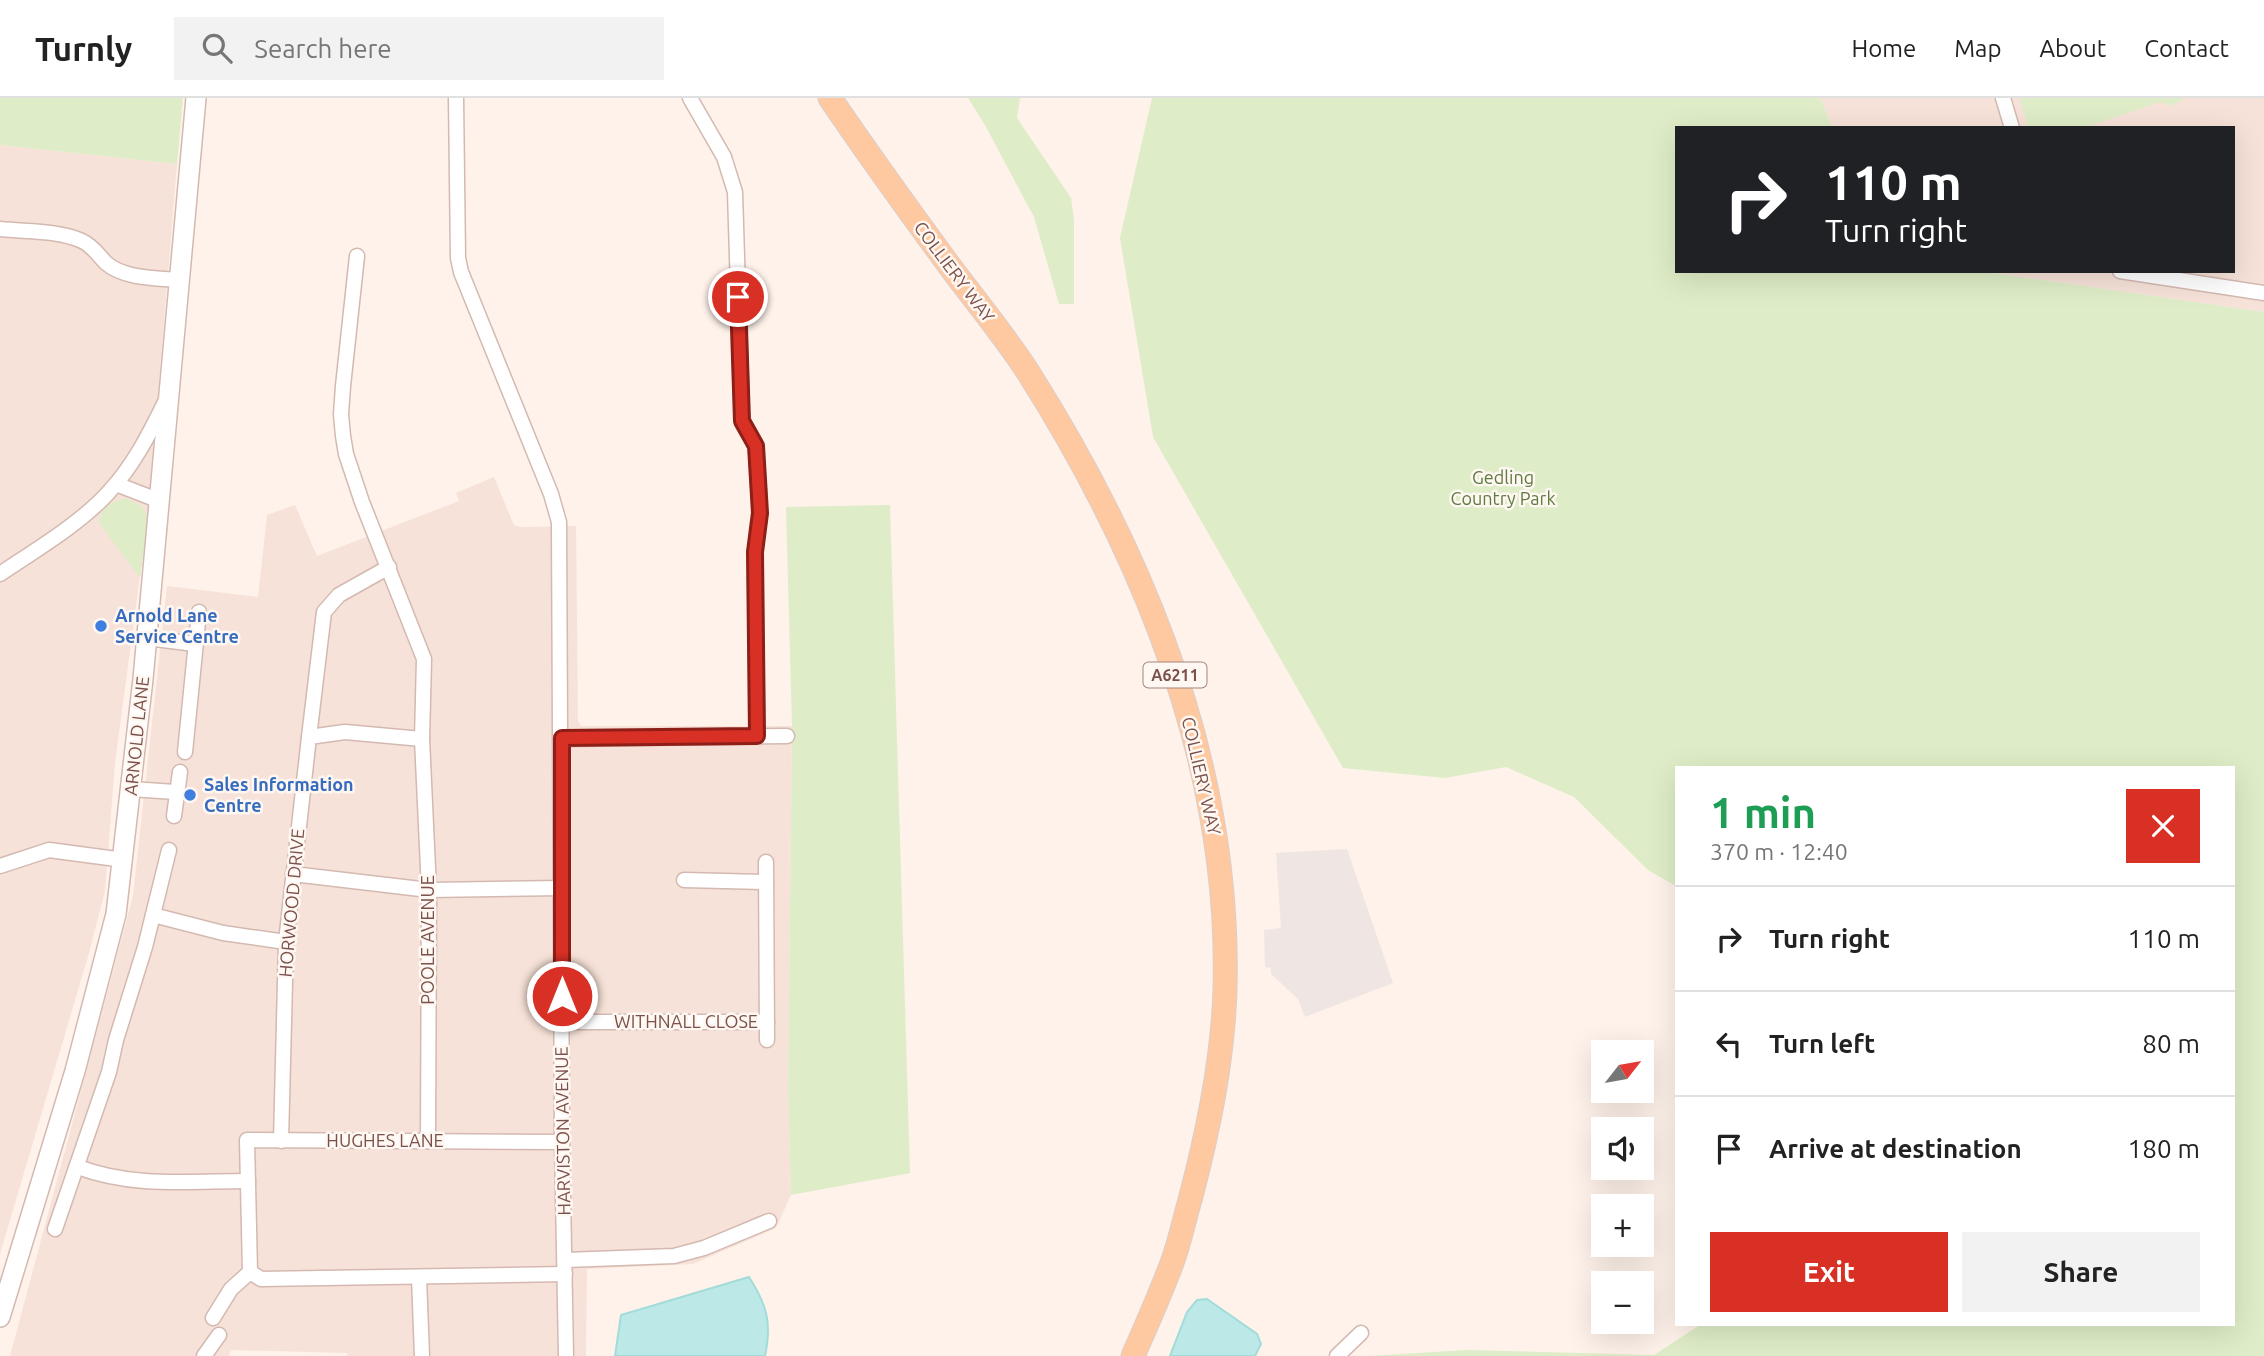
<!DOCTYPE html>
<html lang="en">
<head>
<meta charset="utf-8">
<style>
	:root { --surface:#fff; --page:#f2f2f2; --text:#222; --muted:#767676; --line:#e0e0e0; --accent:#d93025 }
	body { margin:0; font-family:Ubuntu,sans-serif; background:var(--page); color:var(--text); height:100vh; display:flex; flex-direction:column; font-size:26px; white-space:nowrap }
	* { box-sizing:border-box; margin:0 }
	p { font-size:23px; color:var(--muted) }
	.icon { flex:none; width:38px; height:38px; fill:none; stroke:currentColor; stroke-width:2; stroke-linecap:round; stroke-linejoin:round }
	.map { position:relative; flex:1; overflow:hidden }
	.sheet { position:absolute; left:1675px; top:668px; width:560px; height:560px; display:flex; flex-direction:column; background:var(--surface); border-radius:0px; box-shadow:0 7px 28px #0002 }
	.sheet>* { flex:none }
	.banner { position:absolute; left:1675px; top:28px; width:560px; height:147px; border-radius:0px; box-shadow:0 7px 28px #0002; background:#202124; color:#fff; overflow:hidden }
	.needle { width:46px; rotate:59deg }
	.controls { position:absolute; left:1591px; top:942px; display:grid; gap:14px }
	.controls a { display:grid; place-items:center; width:63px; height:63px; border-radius:0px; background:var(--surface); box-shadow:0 7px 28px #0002; font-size:35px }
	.pin { position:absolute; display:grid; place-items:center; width:60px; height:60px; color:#fff; margin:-30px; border:4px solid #fff; border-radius:50%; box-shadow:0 2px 7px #0007 }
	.me { position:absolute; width:77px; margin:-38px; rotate:0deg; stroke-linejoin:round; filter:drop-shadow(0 0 5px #0008) }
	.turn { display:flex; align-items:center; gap:24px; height:147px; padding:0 35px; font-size:32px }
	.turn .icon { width:91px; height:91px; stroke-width:2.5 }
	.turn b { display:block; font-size:49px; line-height:60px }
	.round { display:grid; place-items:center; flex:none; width:74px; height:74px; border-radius:0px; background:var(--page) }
	.overview { display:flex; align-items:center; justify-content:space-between; height:119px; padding:0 35px }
	h1 { font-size:42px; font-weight:700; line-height:52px; color:#1e9e55 }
	.cta { display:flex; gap:14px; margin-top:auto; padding:14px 35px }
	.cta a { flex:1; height:80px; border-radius:0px; background:var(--accent); color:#fff; font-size:28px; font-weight:700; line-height:80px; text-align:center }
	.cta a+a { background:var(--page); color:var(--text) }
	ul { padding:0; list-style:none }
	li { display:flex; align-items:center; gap:21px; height:105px; padding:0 35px; border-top:2px solid var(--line) }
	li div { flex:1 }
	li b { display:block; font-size:26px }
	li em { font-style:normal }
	header { display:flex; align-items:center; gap:42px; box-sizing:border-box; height:98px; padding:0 35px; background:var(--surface); border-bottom:2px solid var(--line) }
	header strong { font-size:33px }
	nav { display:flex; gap:38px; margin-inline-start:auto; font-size:24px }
	.search { width:490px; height:63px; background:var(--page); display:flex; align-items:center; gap:18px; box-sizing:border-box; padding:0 24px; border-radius:0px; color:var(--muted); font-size:26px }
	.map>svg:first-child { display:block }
	.residential { fill:#f6e2d8 }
	.industrial { fill:#efe6e3 }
	.green { fill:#deedc7 }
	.water { fill:#bce9e7; stroke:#a2dcd9; stroke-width:2 }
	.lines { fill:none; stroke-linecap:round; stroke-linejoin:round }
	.minor-casing { stroke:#d4b9b1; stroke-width:17 }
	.tertiary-casing { stroke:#d4b9b1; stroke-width:22 }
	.primary-casing { stroke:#dacfcd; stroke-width:25 }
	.minor { stroke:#fff; stroke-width:14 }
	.tertiary { stroke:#fff; stroke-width:19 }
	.primary { stroke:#fec8a0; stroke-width:23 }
	.route-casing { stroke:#8d1f18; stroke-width:18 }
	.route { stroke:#d93025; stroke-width:12 }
	.shop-dot { fill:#3f7fe0; stroke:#fff7f2; stroke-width:2.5 }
	.labels { text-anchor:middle; stroke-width:5; stroke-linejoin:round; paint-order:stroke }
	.shield { fill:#fff7f2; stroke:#a3847d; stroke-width:2 }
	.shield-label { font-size:16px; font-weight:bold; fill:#7b524b }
	.street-label { font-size:18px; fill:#7b524b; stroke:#fff7f2 }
	.park-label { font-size:18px; fill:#5e7b3f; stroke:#fff7f2 }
	.shop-label { font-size:18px; font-weight:bold; fill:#366cbe; stroke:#fff7f2; text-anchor:start }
</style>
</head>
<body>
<header>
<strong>Turnly</strong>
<div class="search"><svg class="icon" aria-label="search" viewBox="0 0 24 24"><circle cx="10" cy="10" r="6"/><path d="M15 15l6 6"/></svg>Search here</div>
<nav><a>Home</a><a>Map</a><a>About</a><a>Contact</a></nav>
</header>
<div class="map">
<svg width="2264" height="1258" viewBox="0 0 2264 1258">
	<rect width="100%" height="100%" fill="#fef2ea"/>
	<!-- residential -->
	<g class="residential">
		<polygon points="1820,0 2264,0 2264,214 1979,173 2233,173 2233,30 1833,30"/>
		<polygon points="0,47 177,66 148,418 115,665 105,793 89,855 0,1156"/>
		<polygon points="494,379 514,427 520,429 576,428 578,623 581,628 792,628 788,993 791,1097 776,1130 693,1166 587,1171 586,1258 347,1258 347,1255 231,1252 229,1258 10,1258 133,798 167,488 258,499 267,417 295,407 317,458 459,403 456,395"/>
	</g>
	<!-- industrial -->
	<polygon class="industrial" points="1347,751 1393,885 1305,919 1298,901 1271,876 1271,870 1265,869 1264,832 1281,830 1276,755"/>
	<!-- green -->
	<g class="green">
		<polygon points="0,0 183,0 177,66 0,47"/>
		<polygon points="968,0 1020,0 1017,20 1071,100 1074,122 1074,206 1059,206 1034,119 985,27"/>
		<polygon points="1152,0 1820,0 1833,30 1676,30 1676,173 1979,173 2264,214 2264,1258 1369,1258 1466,1252 1654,1257 1700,1227 2233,1227 2233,670 1676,670 1676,788 1648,772 1574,699 1506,669 1445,680 1343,670 1153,339 1120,140"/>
		<polygon points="2019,0 2185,0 2171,8 2160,4 2083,30 2029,30"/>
		<path d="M125,400L142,408L148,419L140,480L99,425C99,411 113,403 125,400Z"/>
		<polygon points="890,407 910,1075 791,1097 788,993 792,628 786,409"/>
	</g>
	<!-- water -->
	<g class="water">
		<path d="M749,1179C767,1207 772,1225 765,1258H615L621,1217Z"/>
		<polygon points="1207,1201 1257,1236 1261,1246 1255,1258 1170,1258 1187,1214 1197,1202"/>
	</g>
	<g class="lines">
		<!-- minor casing -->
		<g class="minor-casing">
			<g id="minor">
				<polyline points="456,0 458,160 461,174 551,396 559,424 562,1044 566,1258"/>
				<polyline points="690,0 724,59 735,94 742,322 756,348 760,415 755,454 757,638"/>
				<polyline points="2003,0 2012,30"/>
				<path d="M0,131C26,134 58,132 82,143C93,148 98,157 106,165C124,181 157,180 180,182"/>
				<polyline points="357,158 343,288 341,316 343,338 346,356 362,404 424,561 422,641 429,792 428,1043"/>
				<polyline points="2120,173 2264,195"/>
				<polyline points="116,386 160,403"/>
				<path d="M0,476C34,453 81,425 108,395C133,368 149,337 165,304"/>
				<polyline points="147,540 195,546"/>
				<polyline points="309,639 324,514 339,497 389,469"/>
				<polyline points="562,641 787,638"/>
				<polyline points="185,654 199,514"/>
				<polyline points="131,691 175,694"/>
				<polyline points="174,718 180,674"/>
				<polyline points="766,764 767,942"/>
				<polyline points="0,768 49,752 124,762"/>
				<polyline points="293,776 429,792 562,790"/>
				<polyline points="684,782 766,784"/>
				<polyline points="153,817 223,835 286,844"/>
				<polyline points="562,924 767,924"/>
				<polyline points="281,1043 286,844 309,639 345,634 422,641"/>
				<polyline points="562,1044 247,1042 250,1174 261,1181 565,1176"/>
				<path d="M78,1069C133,1090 190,1083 248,1083"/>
				<polyline points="55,1131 109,974 116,942 145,849 169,752"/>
				<polyline points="565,1162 674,1158 704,1150 769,1123"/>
				<polyline points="419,1179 422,1258"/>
				<polyline points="213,1220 231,1191 250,1174"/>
				<polyline points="204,1258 219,1237"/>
				<polyline points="1337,1258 1361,1235"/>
			</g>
		</g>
		<!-- tertiary casing -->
		<g class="tertiary-casing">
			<polyline id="tertiary" points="0,1219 75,973 116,816 143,581 196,0"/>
		</g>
		<!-- primary casing -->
		<g class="primary-casing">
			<path id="primary" d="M830,0C870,59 912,117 954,174C979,207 1006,240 1028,274C1145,459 1231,670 1225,891C1223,963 1208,1034 1190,1102C1184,1122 1180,1143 1173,1162C1161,1195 1147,1226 1133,1258"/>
		</g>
		<!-- minor -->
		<use href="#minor" class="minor"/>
		<!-- tertiary -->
		<use href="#tertiary" class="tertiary"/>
		<!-- primary -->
		<use href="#primary" class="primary"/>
	</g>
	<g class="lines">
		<!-- route casing -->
		<g class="route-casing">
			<polyline id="route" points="562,898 562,640 757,638 755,454 760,415 756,348 742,323 738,199"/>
		</g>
		<!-- route -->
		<use href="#route" class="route"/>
	</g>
	<!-- markers -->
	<g class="shop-dot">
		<circle cx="101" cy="528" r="7"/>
		<circle cx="190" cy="697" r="7"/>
	</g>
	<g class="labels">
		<!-- shield labels -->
		<rect class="shield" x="1143.5" y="564.5" width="63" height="25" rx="5"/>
		<g class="shield-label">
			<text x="1175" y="583">A6211</text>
		</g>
		<!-- street labels -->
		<g class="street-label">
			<text transform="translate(954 174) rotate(53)" y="6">COLLIERY WAY</text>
			<text transform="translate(137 638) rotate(-84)" y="6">ARNOLD LANE</text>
			<text transform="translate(1201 678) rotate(77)" y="6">COLLIERY WAY</text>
			<text transform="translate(292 805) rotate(-85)" y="6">HORWOOD DRIVE</text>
			<text transform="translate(428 842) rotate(-90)" y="6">POOLE AVENUE</text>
			<text x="686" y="930">WITHNALL CLOSE</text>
			<text transform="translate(563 1033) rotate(-91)" y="6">HARVISTON AVENUE</text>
			<text x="385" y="1049">HUGHES LANE</text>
		</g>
		<!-- park labels -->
		<g class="park-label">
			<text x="1503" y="386">Gedling<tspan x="1503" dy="21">Country Park</tspan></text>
		</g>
		<!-- shop labels -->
		<g class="shop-label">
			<text x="115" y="524">Arnold Lane<tspan x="115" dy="21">Service Centre</tspan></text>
			<text x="204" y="693">Sales Information<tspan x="204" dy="21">Centre</tspan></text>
		</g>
	</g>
</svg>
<div class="controls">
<a><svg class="needle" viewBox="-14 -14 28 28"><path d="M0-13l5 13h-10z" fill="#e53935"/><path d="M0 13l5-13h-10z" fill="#767676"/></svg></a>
<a><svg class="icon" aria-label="sound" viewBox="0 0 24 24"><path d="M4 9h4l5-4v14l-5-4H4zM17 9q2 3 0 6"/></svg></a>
<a>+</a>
<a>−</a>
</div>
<div class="pin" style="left:738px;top:199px;background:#d93025"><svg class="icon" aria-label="arrive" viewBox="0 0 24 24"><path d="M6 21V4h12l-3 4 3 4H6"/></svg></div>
<svg class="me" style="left:562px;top:898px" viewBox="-20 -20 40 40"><circle r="17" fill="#d93025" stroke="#fff" stroke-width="3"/><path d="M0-11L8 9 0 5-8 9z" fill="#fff"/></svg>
<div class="banner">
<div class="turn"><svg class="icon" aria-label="right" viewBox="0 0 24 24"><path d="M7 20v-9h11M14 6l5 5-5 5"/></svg><div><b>110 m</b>Turn right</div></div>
</div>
<section class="sheet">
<div class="overview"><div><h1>1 min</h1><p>370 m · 12:40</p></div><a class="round" style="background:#d93025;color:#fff"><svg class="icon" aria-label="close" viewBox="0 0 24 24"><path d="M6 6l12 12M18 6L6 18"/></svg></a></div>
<ul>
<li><svg class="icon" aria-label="right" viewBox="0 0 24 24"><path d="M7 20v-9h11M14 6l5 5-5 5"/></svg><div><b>Turn right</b></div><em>110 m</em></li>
<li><svg class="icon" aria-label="left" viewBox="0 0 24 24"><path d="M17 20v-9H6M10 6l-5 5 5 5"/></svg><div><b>Turn left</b></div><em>80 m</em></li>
<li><svg class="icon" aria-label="arrive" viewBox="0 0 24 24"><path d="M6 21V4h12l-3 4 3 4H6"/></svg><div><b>Arrive at destination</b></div><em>180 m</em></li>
</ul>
<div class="cta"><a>Exit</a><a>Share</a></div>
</section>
</div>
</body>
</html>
